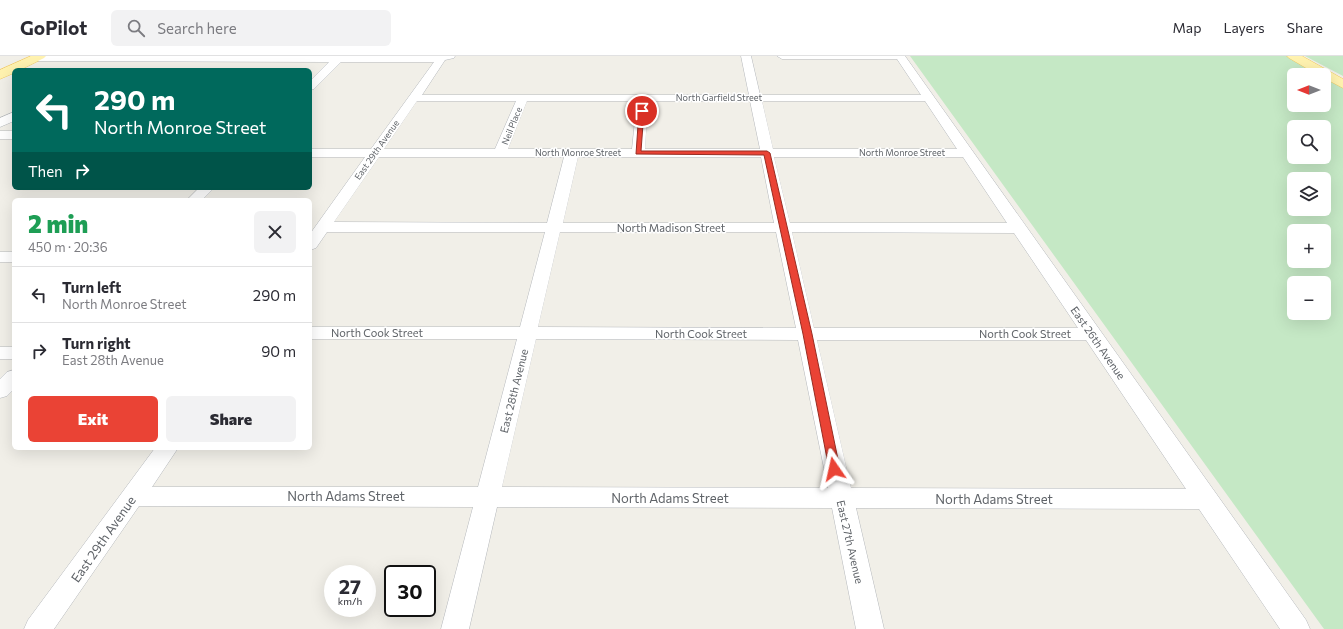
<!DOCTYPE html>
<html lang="en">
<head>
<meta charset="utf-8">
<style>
	:root { --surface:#fff; --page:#f2f2f3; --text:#2b2b33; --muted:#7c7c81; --line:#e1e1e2; --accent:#ea4335 }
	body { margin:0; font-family:Commissioner,sans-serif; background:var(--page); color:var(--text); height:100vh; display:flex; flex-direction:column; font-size:15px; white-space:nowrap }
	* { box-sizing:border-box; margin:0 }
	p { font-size:13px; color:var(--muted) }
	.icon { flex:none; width:22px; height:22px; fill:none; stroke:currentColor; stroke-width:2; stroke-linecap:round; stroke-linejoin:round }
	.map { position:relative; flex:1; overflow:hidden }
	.details { position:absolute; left:12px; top:142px; width:300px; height:252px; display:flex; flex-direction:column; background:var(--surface); border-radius:6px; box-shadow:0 4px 16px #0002 }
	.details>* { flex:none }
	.guide { position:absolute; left:12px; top:12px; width:300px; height:122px; border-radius:6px; box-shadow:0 4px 16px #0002; background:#00695c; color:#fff; overflow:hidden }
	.needle { width:26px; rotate:270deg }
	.fabs { position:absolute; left:1287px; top:12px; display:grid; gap:8px }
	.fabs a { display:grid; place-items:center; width:44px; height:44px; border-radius:6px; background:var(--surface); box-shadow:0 4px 16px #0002; font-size:20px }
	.speed { position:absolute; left:324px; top:509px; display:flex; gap:8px; font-size:20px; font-weight:700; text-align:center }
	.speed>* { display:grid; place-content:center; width:52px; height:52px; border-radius:50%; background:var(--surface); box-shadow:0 4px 16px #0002; line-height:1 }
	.speed small { font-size:10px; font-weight:400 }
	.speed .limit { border:2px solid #111; border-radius:6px; background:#fff; color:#111 }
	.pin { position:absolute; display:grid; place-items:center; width:34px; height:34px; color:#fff; margin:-17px; border:2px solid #fff; border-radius:50%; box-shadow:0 1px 4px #0007 }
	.me { position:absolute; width:44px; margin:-22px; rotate:349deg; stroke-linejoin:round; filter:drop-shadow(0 0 3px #0008) }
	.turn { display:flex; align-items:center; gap:14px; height:84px; padding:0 16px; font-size:18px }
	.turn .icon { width:52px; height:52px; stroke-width:2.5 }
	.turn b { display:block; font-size:28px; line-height:34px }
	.then { display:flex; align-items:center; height:38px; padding:0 16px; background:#0003; gap:8px; font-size:15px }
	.round { display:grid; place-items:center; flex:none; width:42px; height:42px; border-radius:6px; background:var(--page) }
	.overview { display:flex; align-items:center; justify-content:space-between; height:68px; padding:0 16px }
	h1 { font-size:24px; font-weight:800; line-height:30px; color:#1e9e55 }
	.cta { display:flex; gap:8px; margin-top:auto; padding:8px 16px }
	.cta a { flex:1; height:46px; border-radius:6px; background:var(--accent); color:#fff; font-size:16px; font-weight:800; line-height:46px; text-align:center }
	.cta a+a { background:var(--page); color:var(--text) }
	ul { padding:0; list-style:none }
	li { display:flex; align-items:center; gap:12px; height:56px; padding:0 16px; border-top:1px solid var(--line) }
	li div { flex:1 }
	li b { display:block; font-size:15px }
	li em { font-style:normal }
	header { display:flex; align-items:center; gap:24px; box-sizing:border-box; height:56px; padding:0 20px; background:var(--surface); border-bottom:1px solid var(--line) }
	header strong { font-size:19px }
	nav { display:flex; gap:22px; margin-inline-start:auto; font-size:14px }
	.search { width:280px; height:36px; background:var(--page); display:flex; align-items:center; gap:10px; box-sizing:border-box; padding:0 14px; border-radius:6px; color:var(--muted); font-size:15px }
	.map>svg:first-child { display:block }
	.green { fill:#c5e8c5; fill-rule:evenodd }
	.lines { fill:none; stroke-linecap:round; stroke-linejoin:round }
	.minor-casing { stroke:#b5b8bc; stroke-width:1 }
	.major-casing { stroke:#f2c960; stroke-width:1 }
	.minor { fill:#fff; fill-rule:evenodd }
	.major { fill:#fff2af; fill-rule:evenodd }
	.route { fill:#ea4335; stroke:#982c22 }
	.labels { text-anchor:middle; stroke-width:3; stroke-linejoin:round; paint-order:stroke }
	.far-street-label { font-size:9px; fill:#5f6368; stroke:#fff }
	.street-label { font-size:11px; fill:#5f6368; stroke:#fff }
	.near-street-label { font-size:13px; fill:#5f6368; stroke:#fff }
</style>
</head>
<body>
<header>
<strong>GoPilot</strong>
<div class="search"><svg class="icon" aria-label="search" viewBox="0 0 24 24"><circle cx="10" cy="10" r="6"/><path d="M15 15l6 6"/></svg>Search here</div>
<nav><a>Map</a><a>Layers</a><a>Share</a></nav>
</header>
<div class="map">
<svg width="1343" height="573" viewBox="0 0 1343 573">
	<rect width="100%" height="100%" fill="#f1efe8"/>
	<!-- green -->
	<g class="green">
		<path d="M910,0H1287L1322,19H1294V49H1324V20L1343,31V573H1324ZM1294,71H1324V101H1294ZM1294,123H1324V153H1294ZM1294,175H1324V205H1294ZM1294,227H1324V257H1294Z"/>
		<polygon points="1305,0 1343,0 1343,20"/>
	</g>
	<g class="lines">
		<!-- minor casing -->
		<g class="minor-casing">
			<g id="minor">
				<path d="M32,0H455L454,2L445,4L422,39H749L741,0H751L760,39H921L897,3H782L777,0H905L1306,564L1310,573H1280L1199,453L856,452L884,573H856L832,452L497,451L469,573H441L473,451L139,450L54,573H24L28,564L155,392H178L152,431H478L517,283H310V271H520L545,176H327L316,192L310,194V178L365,101H310V93H371L434,6H341L314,33L310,34V25L329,6L36,5L32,4L31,2ZM417,45H516L495,93H384ZM527,45H637L632,93H508ZM648,45H750L760,93H645ZM762,45H925L957,93H773ZM379,101H564L547,167L334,166ZM578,101H761L774,167H563ZM774,101H963L1007,167H790ZM560,176H776L796,272L538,271ZM792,176L1014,177L1078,272H814ZM536,283L798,284L828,432L502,431ZM817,284H1086L1186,433L851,432Z"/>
				<polygon points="14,56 14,65 0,71 0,62"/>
				<rect x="0" y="75" width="14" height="8"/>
				<polygon points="199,132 214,132 202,144 187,144"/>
				<rect x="0" y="196" width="14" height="10"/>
				<rect x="0" y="291" width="14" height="12"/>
				<polygon points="14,314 14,333 7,340 0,342 0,323 7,316"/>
			</g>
		</g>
		<!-- major casing -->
		<g class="major-casing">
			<g id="major">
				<polygon points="31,0 46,0 44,2 20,14 14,14 14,17 0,23 0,14"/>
				<polygon points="1287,0 1302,0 1343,23 1343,32 1324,22 1324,19 1318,19 1289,2"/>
			</g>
		</g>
		<!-- minor -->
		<use href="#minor" class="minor"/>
		<!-- major -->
		<use href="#major" class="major"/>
	</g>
	<!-- route -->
	<polygon class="route" points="642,53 644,55 641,95 767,95 770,97 812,278 840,413 838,416 834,417 830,416 829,413 803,278 764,99 636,98 639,55"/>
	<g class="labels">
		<!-- far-street labels -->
		<g class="far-street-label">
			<text x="719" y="45">North Garfield Street</text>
			<text transform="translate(512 70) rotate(-68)" y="3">Neil Place</text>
			<text transform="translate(377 94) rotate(-55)" y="3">East 29th Avenue</text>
			<text x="578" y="100">North Monroe Street</text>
			<text x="902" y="100">North Monroe Street</text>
		</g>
		<!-- street labels -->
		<g class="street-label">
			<text x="671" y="176">North Madison Street</text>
			<text x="377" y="281">North Cook Street</text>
			<text x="701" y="282">North Cook Street</text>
			<text x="1025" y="282">North Cook Street</text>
			<text transform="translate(1098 287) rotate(55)" y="4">East 26th Avenue</text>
			<text transform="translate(514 335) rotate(-76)" y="4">East 28th Avenue</text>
			<text transform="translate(850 486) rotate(77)" y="4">East 27th Avenue</text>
		</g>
		<!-- near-street labels -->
		<g class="near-street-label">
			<text x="346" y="445">North Adams Street</text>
			<text x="670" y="447">North Adams Street</text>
			<text x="994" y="448">North Adams Street</text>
			<text transform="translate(103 483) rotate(-55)" y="5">East 29th Avenue</text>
		</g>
	</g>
</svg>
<div class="fabs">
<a><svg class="needle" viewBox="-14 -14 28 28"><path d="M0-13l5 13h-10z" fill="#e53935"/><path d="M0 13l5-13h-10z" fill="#7c7c81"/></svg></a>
<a><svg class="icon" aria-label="search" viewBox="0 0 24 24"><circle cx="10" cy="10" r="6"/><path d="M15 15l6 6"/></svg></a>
<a><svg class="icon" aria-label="layers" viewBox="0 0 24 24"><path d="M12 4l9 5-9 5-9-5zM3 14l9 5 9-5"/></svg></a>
<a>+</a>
<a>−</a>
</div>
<div class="speed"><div>27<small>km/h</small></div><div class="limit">30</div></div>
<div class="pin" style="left:642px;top:55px;background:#d93025"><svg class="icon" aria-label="arrive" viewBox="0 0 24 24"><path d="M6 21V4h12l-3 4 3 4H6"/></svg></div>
<svg class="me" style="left:834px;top:413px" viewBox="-20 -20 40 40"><path d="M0-17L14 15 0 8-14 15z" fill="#ea4335" stroke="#fff" stroke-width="4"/></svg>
<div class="guide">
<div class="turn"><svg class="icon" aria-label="left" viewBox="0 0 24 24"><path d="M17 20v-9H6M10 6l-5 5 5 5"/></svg><div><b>290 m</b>North Monroe Street</div></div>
<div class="then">Then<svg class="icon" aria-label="right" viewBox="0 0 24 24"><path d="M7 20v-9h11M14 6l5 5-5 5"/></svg></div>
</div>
<section class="details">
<div class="overview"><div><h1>2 min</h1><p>450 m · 20:36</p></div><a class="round"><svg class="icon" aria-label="close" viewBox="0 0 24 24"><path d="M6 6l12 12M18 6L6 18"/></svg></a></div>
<ul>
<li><svg class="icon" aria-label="left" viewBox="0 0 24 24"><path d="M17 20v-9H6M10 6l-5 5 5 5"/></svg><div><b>Turn left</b><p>North Monroe Street</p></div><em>290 m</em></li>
<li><svg class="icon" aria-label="right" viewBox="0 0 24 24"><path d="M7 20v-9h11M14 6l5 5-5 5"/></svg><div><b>Turn right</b><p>East 28th Avenue</p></div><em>90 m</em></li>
</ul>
<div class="cta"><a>Exit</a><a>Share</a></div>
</section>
</div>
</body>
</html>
